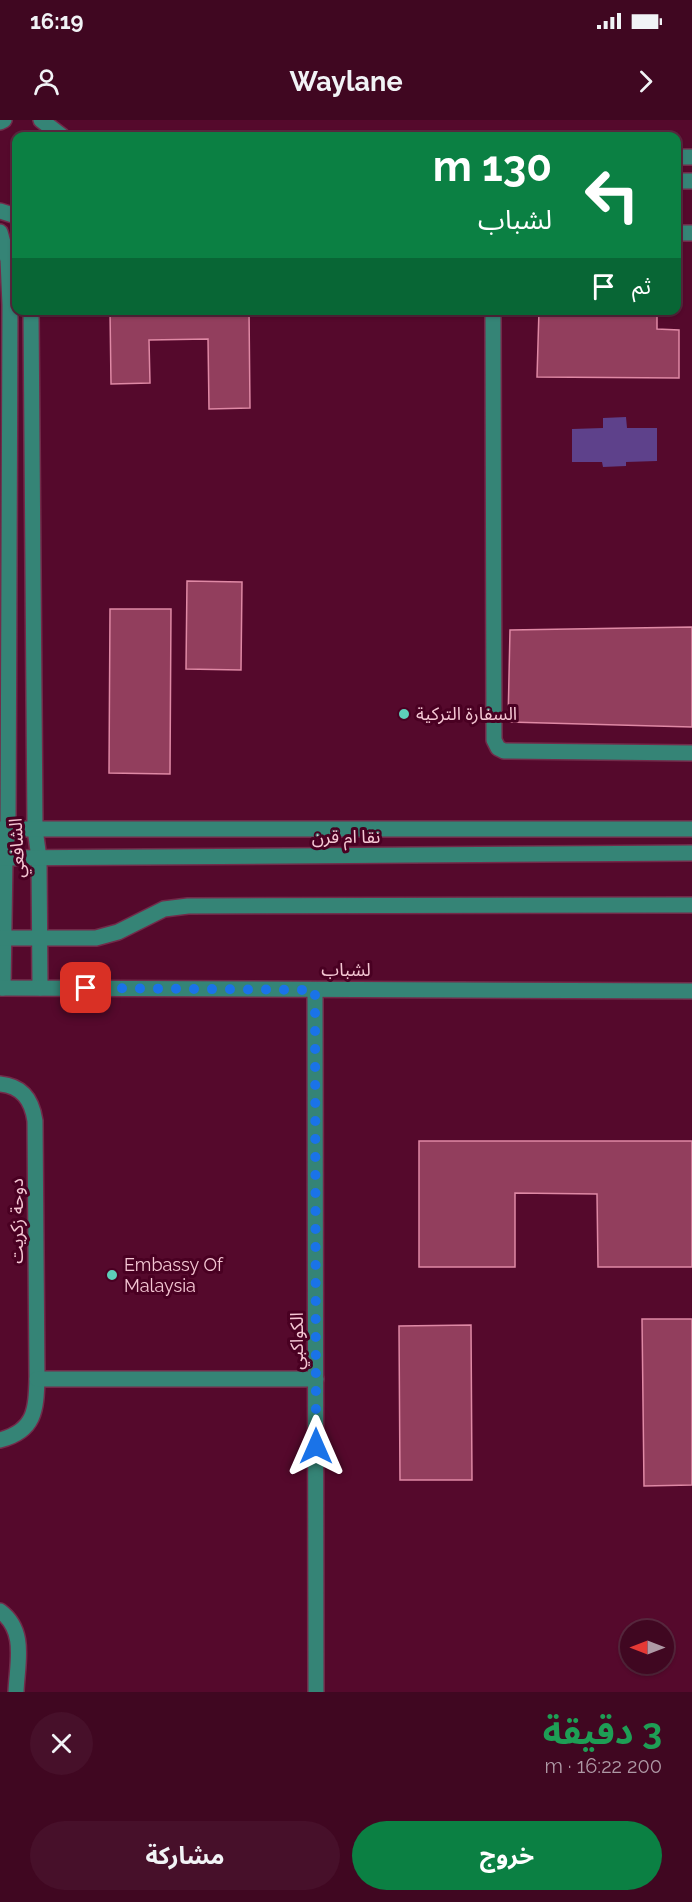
<!DOCTYPE html>
<html lang="ar">
<head>
<meta charset="utf-8">
<style>
	:root { --surface:#400721; --page:#47102a; --text:#f1f3f6; --muted:#ae99a5; --line:#59283f; --accent:#0b8043 }
	body { margin:0; font-family:Raleway,"Noto Sans Arabic",sans-serif; background:var(--page); color:var(--text); direction:rtl; height:100vh; display:flex; flex-direction:column; font-size:22px; white-space:nowrap }
	* { box-sizing:border-box; margin:0 }
	p { font-size:20px; color:var(--muted) }
	.icon { flex:none; width:33px; height:33px; fill:none; stroke:currentColor; stroke-width:2; stroke-linecap:round; stroke-linejoin:round }
	.map { position:relative; height:1572px; overflow:hidden; direction:ltr }
	.panel { display:flex; flex-direction:column; background:var(--surface); flex:1 }
	.panel>* { flex:none }
	.banner { position:absolute; left:12px; top:12px; width:669px; height:183px; border-radius:12px; box-shadow:0 2px 4px #0004,0 0 0 2px var(--line); direction:rtl; background:#0b8043; color:#fff; overflow:hidden }
	.needle { width:39px; rotate:270deg }
	.controls { position:absolute; left:620px; top:1500px; display:grid; gap:12px }
	.controls a { display:grid; place-items:center; width:54px; height:54px; border-radius:50%; background:var(--surface); box-shadow:0 2px 4px #0004,0 0 0 2px var(--line); font-size:30px }
	.pin { position:absolute; display:grid; place-items:center; width:51px; height:51px; color:#fff; margin:-26px; border-radius:12px; box-shadow:0 3px 9px #0006 }
	.me { position:absolute; width:66px; margin:-33px; rotate:0deg; stroke-linejoin:round; filter:drop-shadow(0 0 4px #0008) }
	.turn { display:flex; align-items:center; gap:21px; height:126px; padding:0 30px; font-size:27px }
	.turn .icon { width:78px; height:78px; stroke-width:2.5 }
	.turn b { display:block; font-size:42px; line-height:51px }
	.then { display:flex; align-items:center; height:57px; padding:0 30px; background:#0003; gap:12px; font-size:22px }
	.round { display:grid; place-items:center; flex:none; width:63px; height:63px; border-radius:32px; background:var(--page) }
	.overview { display:flex; align-items:center; justify-content:space-between; height:102px; padding:0 30px }
	h1 { font-size:36px; font-weight:700; line-height:45px; color:#1e9e55 }
	.cta { display:flex; gap:12px; margin-top:auto; padding:12px 30px }
	.cta a { flex:1; height:69px; border-radius:36px; background:var(--accent); color:#fff; font-size:24px; font-weight:700; line-height:69px; text-align:center }
	.cta a+a { background:var(--page); color:var(--text) }
	.status { display:flex; justify-content:space-between; align-items:center; height:42px; padding:0 30px; background:var(--surface); direction:ltr }
	.status svg { height:16px; fill:currentColor }
	header { display:flex; justify-content:space-between; align-items:center; height:78px; padding:0 30px; background:var(--surface); font-size:27px; font-weight:700 }
	.map>svg:first-child { display:block }
	.water { fill:#5e418b }
	.building { fill:#923e5d; stroke:#df89a5; stroke-width:1.5 }
	.lines { fill:none; stroke-linecap:round; stroke-linejoin:round }
	.minor-casing { stroke:#722b4a; stroke-width:18 }
	.minor { stroke:#358476; stroke-width:15 }
	.route { stroke:#1a73e8; stroke-width:10; stroke-dasharray:0 18 }
	.poi-dot { fill:#5dceb9; stroke:#490022; stroke-width:2 }
	.labels { text-anchor:middle; stroke-width:6; stroke-linejoin:round; paint-order:stroke }
	.poi-label { font-size:18px; fill:#f5c7d4; stroke:#490022; text-anchor:start }
	.street-label { font-size:18px; fill:#f5c7d4; stroke:#490022 }
</style>
</head>
<body>
<div class="status"><b>16:19</b><svg viewBox="0 0 49 12"><path d="M0 12V9h3v3zM5 12V6h3v6zM10 12V3h3v9zM15 12V0h3v12zM26 1h20v11H26zM47 4h2v5h-2z"/></svg></div>
<header><svg class="icon" aria-label="forward" viewBox="0 0 24 24"><path d="M9 5l7 7-7 7"/></svg>Waylane<svg class="icon" aria-label="person" viewBox="0 0 24 24"><circle cx="12" cy="8" r="4"/><path d="M4 21q1-7 8-7t8 7"/></svg></header>
<div class="map">
<svg width="692" height="1572" viewBox="0 0 692 1572">
	<rect width="100%" height="100%" fill="#55092c"/>
	<!-- water -->
	<polygon class="water" points="626,297 627,308 657,308 657,341 626,342 626,346 603,347 602,342 572,342 572,309 603,308 603,298"/>
	<!-- building -->
	<g class="building">
		<polygon points="110,190 249,190 250,288 209,289 208,219 149,220 150,263 111,264"/>
		<polygon points="539,190 657,190 657,209 679,210 679,258 537,257"/>
		<polygon points="187,461 242,462 241,550 186,549"/>
		<polygon points="110,489 171,489 170,654 109,653"/>
		<polygon points="692,507 692,607 508,602 510,510"/>
		<polygon points="419,1021 692,1021 692,1147 598,1147 597,1074 515,1073 515,1147 419,1147"/>
		<polygon points="642,1199 692,1199 692,1365 644,1366"/>
		<polygon points="471,1205 472,1360 400,1360 399,1206"/>
	</g>
	<g class="lines">
		<!-- minor casing -->
		<g class="minor-casing">
			<g id="minor">
				<polyline points="41,0 62,16"/>
				<polyline points="0,2 4,0"/>
				<polyline points="676,37 692,37"/>
				<polyline points="676,61 692,61"/>
				<polyline points="0,91 16,96"/>
				<polyline points="0,112 8,140 10,185 8,709 5,738 3,868"/>
				<polyline points="676,113 692,113"/>
				<polyline points="31,190 35,709 39,738 40,868"/>
				<polyline points="493,190 494,620 498,628 504,631 692,633"/>
				<polyline points="0,709 692,709"/>
				<polyline points="0,738 692,733"/>
				<polyline points="3,818 96,818 118,812 164,789 188,786 692,785"/>
				<polyline points="0,868 692,871"/>
				<polyline points="315,870 316,1572"/>
				<path d="M0,964C22,966 32,980 35,1001L37,1259C36,1290 35,1311 0,1320"/>
				<polyline points="37,1259 316,1259"/>
				<path d="M0,1491C27,1511 17,1543 16,1572"/>
			</g>
		</g>
		<!-- minor -->
		<use href="#minor" class="minor"/>
	</g>
	<g class="lines">
		<!-- route -->
		<polyline class="route" points="86,868 315,870 316,1326"/>
	</g>
	<!-- markers -->
	<g class="poi-dot">
		<circle cx="404" cy="594" r="6"/>
		<circle cx="112" cy="1155" r="6"/>
	</g>
	<g class="labels">
		<!-- poi labels -->
		<g class="poi-label">
			<text x="416" y="600">السفارة التركية</text>
			<text x="124" y="1151">Embassy Of<tspan x="124" dy="21">Malaysia</tspan></text>
		</g>
		<!-- street labels -->
		<g class="street-label">
			<text x="346" y="723">نقا ام قرن</text>
			<text transform="translate(17 728) rotate(-93)" y="6">الشافعي</text>
			<text x="346" y="856">لشباب</text>
			<text transform="translate(17 1101) rotate(-90)" y="6">دوحة زكريت</text>
			<text transform="translate(297 1221) rotate(-90)" y="6">الكواكبي</text>
		</g>
	</g>
</svg>
<div class="controls">
<a><svg class="needle" viewBox="-14 -14 28 28"><path d="M0-13l5 13h-10z" fill="#e53935"/><path d="M0 13l5-13h-10z" fill="#ae99a5"/></svg></a>
</div>
<div class="pin" style="left:86px;top:868px;background:#d93025"><svg class="icon" aria-label="arrive" viewBox="0 0 24 24"><path d="M6 21V4h12l-3 4 3 4H6"/></svg></div>
<svg class="me" style="left:316px;top:1326px" viewBox="-20 -20 40 40"><path d="M0-17L14 15 0 8-14 15z" fill="#1a73e8" stroke="#fff" stroke-width="4"/></svg>
<div class="banner">
<div class="turn"><svg class="icon" aria-label="left" viewBox="0 0 24 24"><path d="M17 20v-9H6M10 6l-5 5 5 5"/></svg><div><b>130 m</b>لشباب</div></div>
<div class="then">ثم<svg class="icon" aria-label="arrive" viewBox="0 0 24 24"><path d="M6 21V4h12l-3 4 3 4H6"/></svg></div>
</div>
</div>
<section class="panel">
<div class="overview"><div><h1>3 دقيقة</h1><p>200 m · 16:22</p></div><a class="round"><svg class="icon" aria-label="close" viewBox="0 0 24 24"><path d="M6 6l12 12M18 6L6 18"/></svg></a></div>
<div class="cta"><a>خروج</a><a>مشاركة</a></div>
</section>
</body>
</html>
